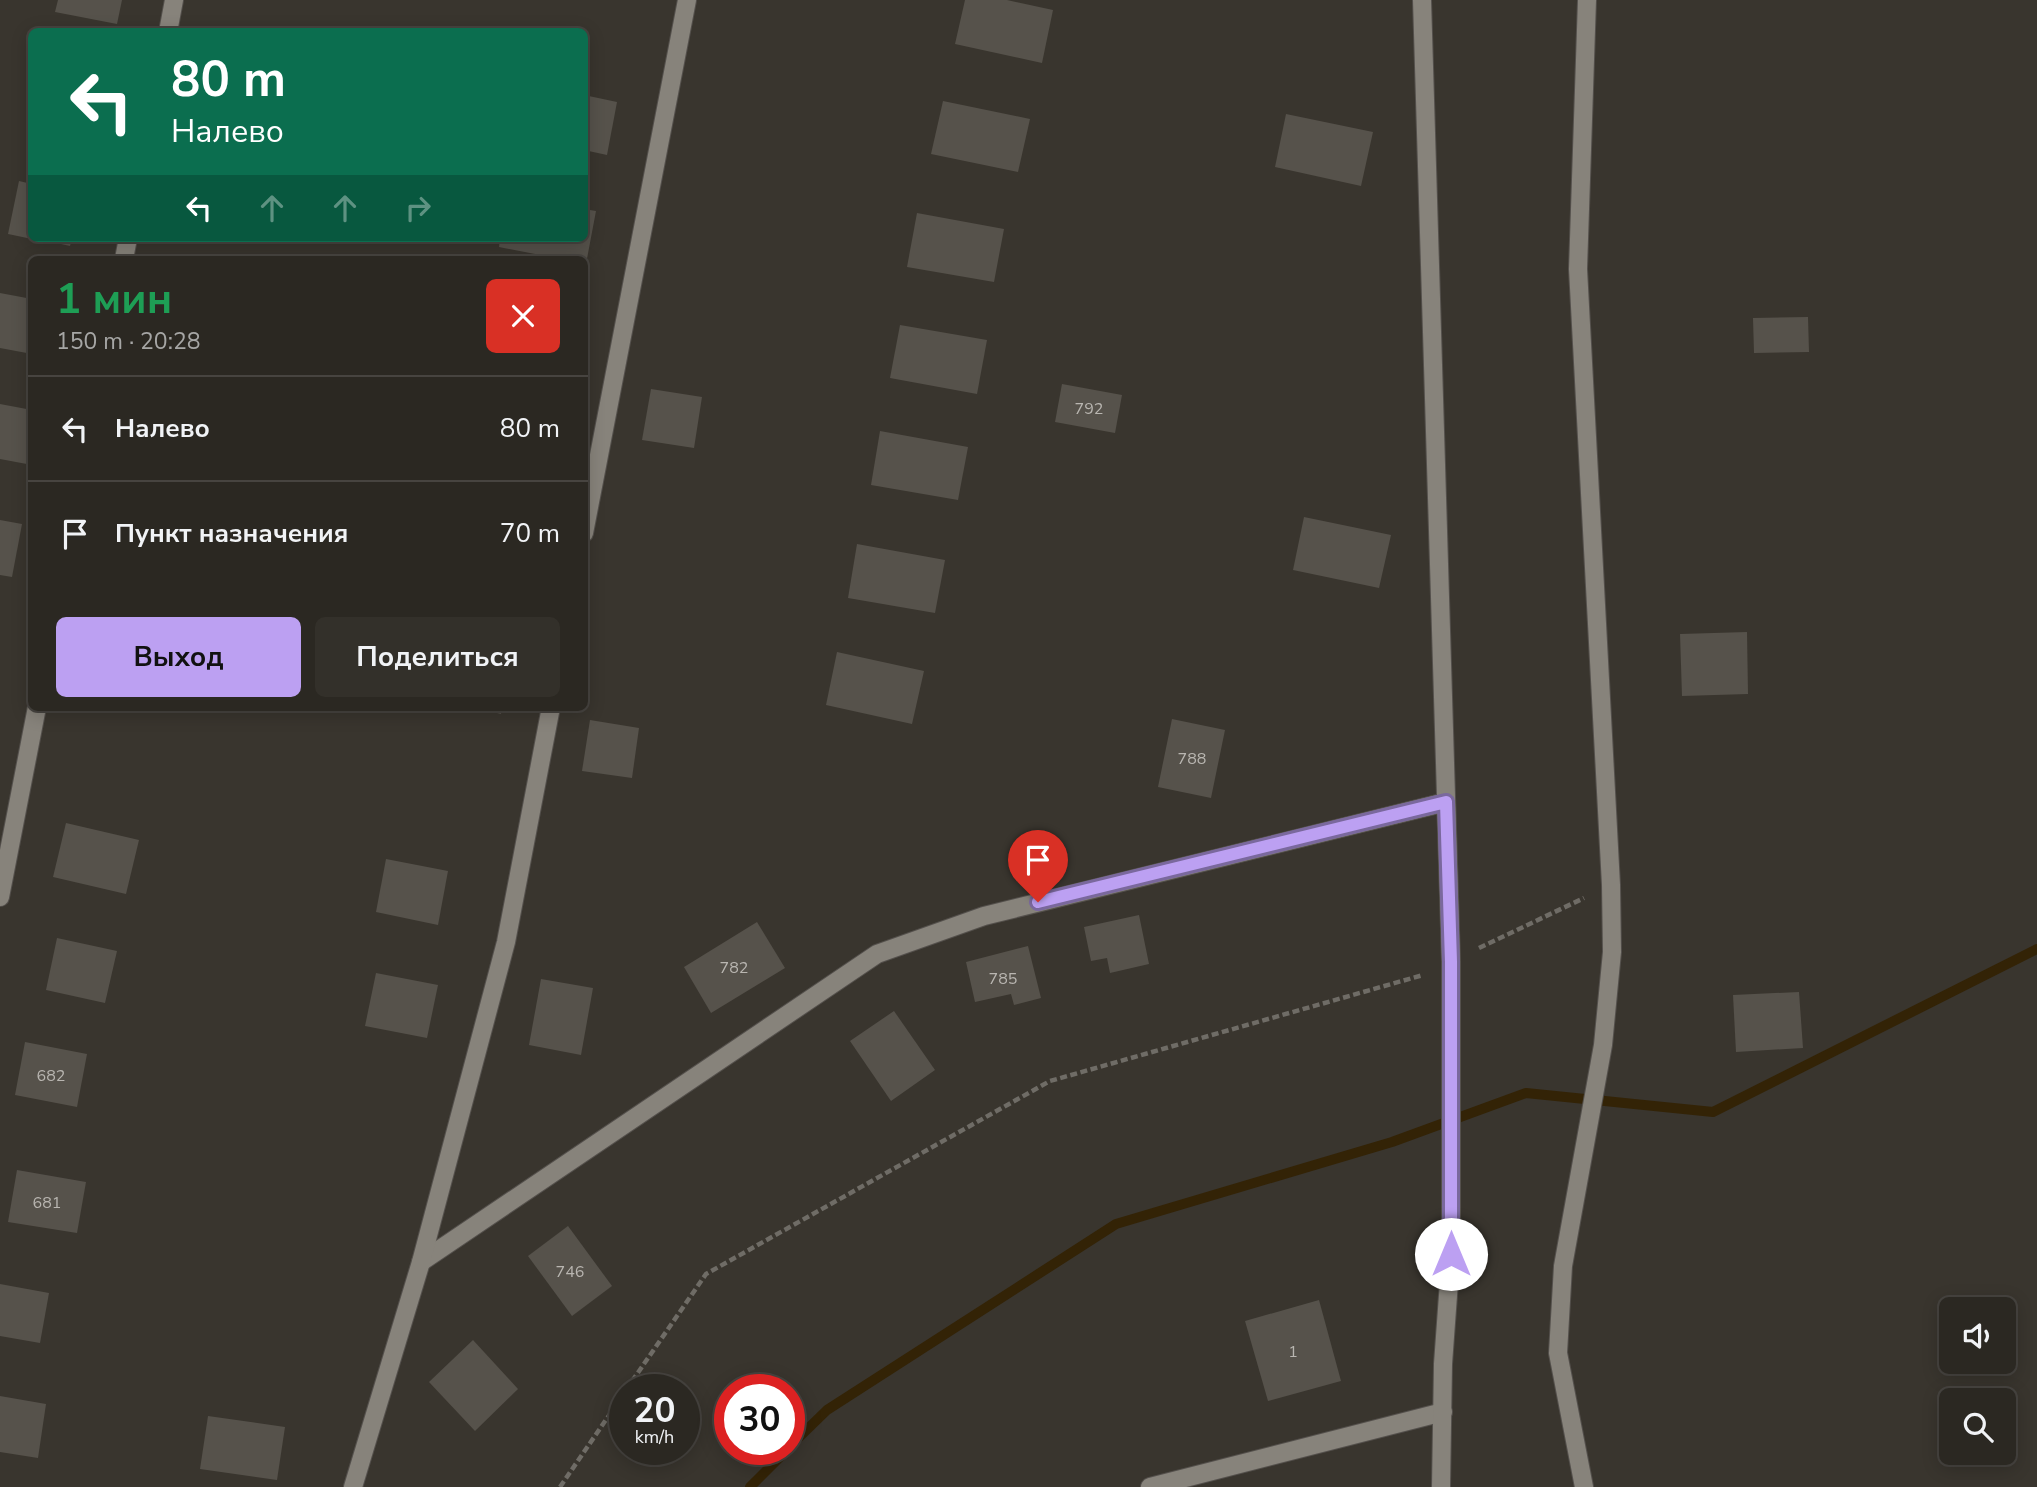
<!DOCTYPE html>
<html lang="ru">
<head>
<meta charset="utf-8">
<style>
	:root { --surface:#2b2822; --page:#33302a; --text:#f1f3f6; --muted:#a6a6a5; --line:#474440; --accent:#bca0f2 }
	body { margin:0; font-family:"Nunito Sans",sans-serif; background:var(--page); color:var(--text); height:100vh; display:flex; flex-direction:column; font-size:26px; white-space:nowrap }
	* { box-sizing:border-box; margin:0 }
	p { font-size:23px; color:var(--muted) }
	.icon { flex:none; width:38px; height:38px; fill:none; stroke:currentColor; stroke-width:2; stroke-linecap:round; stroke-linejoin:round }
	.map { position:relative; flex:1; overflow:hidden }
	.panel { position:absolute; left:28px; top:256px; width:560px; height:455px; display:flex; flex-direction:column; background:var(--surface); border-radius:10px; box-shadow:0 4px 18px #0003,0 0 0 2px var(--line) }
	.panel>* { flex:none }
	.guide { position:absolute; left:28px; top:28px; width:560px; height:214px; border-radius:10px; box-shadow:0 4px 18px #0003,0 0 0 2px var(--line); background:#0b6e4f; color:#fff; overflow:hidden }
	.tools { position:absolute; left:1939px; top:1297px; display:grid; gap:14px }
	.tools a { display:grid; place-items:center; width:77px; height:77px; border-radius:10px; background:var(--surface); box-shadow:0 4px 18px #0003,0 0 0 2px var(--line); font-size:35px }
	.speed { position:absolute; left:609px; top:1374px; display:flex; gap:14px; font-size:35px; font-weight:700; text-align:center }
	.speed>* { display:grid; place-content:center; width:91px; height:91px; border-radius:50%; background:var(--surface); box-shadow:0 4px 18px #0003,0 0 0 2px var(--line); line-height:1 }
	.speed small { font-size:18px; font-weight:400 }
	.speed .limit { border:10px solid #d22; background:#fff; color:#111 }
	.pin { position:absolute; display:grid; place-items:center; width:60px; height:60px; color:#fff; margin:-72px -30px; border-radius:50% 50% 50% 0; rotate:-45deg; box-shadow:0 0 7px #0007 }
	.pin .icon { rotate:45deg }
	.me { position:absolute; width:77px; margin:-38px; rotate:0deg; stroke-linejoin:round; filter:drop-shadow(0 0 5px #0008) }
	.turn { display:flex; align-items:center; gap:24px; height:147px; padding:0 28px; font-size:32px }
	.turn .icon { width:91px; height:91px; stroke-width:2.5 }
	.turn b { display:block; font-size:49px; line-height:60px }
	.lanes { display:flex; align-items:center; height:66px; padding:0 28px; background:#0003; justify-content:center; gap:35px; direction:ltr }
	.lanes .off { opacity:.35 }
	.round { display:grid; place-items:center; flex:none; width:74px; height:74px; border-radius:10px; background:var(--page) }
	.overview { display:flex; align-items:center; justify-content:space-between; height:119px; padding:0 28px }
	h1 { font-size:42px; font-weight:700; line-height:52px; color:#1e9e55 }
	.action { display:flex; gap:14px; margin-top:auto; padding:14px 28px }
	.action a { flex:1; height:80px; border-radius:10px; background:var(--accent); color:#111; font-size:28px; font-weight:700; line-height:80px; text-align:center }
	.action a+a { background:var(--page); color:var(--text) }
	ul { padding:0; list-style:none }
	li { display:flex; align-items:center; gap:21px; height:105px; padding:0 28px; border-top:2px solid var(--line) }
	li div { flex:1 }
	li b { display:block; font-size:26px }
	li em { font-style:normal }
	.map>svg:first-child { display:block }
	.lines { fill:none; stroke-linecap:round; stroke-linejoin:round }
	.stream { stroke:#332306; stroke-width:10 }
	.building { fill:#56524b }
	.service-casing { stroke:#54504c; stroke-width:20 }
	.minor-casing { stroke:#54504c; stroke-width:20 }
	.path { stroke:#6f6c66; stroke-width:4.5; stroke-dasharray:7 3.5; stroke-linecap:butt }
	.service { stroke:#87837b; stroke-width:18 }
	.minor { stroke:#87837b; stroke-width:18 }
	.route-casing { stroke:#7a689d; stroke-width:18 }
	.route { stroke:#bca0f2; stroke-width:12 }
	.labels { text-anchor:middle; stroke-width:6; stroke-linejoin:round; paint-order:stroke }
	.number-label { font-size:16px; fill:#b9b6b1 }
</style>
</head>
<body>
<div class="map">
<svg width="2037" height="1487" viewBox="0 0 2037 1487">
	<rect width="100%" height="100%" fill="#39352e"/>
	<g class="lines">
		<!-- stream -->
		<g class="stream">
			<polyline points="789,1447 827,1410 1116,1224 1392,1142 1526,1093 1713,1112 2037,949"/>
			<polyline points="750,1487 788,1449"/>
		</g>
	</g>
	<!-- building -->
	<g class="building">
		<polygon points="58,0 122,0 117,24 55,12"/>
		<polygon points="965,0 1007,0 1053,10 1042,63 955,44"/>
		<polygon points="584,95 617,102 607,155 584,150"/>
		<polygon points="943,101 1030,119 1018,172 931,154"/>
		<polygon points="1286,114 1373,132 1361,186 1275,167"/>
		<polygon points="19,181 32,184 32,239 8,234"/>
		<polygon points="584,209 596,211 586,264 584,259 561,259 499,247 500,238 584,238"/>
		<polygon points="917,213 1004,229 994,282 907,267"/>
		<polygon points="34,238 72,238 70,246"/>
		<polygon points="0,293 32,299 32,354 0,348"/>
		<polygon points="1808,317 1809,352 1754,353 1753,318"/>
		<polygon points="900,325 987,340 977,394 890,378"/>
		<polygon points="1062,384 1122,395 1115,433 1055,422"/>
		<polygon points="651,389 702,397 694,448 642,440"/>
		<polygon points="0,404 32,410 32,465 0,459"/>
		<polygon points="880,431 968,447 958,500 871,485"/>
		<polygon points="1304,517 1391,535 1379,588 1293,570"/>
		<polygon points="0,520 22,524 12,577 0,575"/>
		<polygon points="857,544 945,560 935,613 848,598"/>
		<polygon points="1747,632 1748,694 1682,696 1680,634"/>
		<polygon points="837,652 924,671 912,724 826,705"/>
		<polygon points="473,707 502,707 501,714"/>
		<polygon points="1172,719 1225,730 1211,798 1158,787"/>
		<polygon points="590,720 639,728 632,778 582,771"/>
		<polygon points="66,823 139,840 126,894 53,877"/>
		<polygon points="386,859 448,871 438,925 376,912"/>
		<polygon points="1139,915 1149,964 1110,973 1107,958 1091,961 1084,927"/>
		<polygon points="757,922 785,968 711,1013 684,967"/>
		<polygon points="57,938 117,951 105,1003 46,990"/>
		<polygon points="1028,946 1041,998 1014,1005 1011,994 975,1002 966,962"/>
		<polygon points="376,973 438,985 427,1038 365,1026"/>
		<polygon points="541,979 593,988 581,1055 529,1045"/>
		<polygon points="1799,992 1803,1048 1736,1052 1733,995"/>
		<polygon points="894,1011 935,1070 891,1101 850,1041"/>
		<polygon points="25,1042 87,1054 77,1107 15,1095"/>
		<polygon points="17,1170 86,1182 77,1233 8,1222"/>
		<polygon points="568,1226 612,1286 572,1316 528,1256"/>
		<polygon points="0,1284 49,1293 40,1343 0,1336"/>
		<polygon points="1319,1300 1341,1381 1268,1401 1245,1321"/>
		<polygon points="473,1340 518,1389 475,1431 429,1382"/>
		<polygon points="0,1396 46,1404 38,1458 0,1452"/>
		<polygon points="208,1416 285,1427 277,1480 200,1469"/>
	</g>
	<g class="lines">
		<!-- service casing -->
		<g class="service-casing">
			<polyline id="service" points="1150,1487 1443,1412"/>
		</g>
		<!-- minor casing -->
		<g class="minor-casing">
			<g id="minor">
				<polyline points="1422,0 1451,962 1451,1254 1443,1364 1441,1487"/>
				<polyline points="168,32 174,0"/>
				<polyline points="124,259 128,238"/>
				<polyline points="584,533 687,0"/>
				<polyline points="0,897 37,707"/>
				<polyline points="421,1262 877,954 984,916 1446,802"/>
				<polyline points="353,1487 421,1262 506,942 551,707"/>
				<polyline points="1584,1487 1558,1353 1563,1266 1603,1045 1612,952 1611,885 1578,269 1587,0"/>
			</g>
		</g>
		<!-- path -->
		<g class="path">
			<polyline points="1479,948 1584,898"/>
			<polyline points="626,1390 706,1274 1050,1081 1423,975"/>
			<polyline points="560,1487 625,1392"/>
		</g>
		<!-- service -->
		<use href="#service" class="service"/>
		<!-- minor -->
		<use href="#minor" class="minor"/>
	</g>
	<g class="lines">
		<!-- route casing -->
		<g class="route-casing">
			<polyline id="route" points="1038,902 1446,802 1451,962 1451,1254"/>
		</g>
		<!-- route -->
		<use href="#route" class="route"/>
	</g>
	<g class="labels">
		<!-- number labels -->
		<g class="number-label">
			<text x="1089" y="414">792</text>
			<text x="1192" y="764">788</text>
			<text x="734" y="973">782</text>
			<text x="1003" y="984">785</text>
			<text x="51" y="1081">682</text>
			<text x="47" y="1208">681</text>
			<text x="570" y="1277">746</text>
			<text x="1293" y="1357">1</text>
		</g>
	</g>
</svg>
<div class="tools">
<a><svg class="icon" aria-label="sound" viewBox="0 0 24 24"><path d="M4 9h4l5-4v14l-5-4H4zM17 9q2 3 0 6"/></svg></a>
<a><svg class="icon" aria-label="search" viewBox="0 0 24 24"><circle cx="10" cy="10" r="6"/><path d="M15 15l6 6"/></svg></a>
</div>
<div class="speed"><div>20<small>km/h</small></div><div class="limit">30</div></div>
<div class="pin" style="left:1038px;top:902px;background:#d93025"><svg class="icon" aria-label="arrive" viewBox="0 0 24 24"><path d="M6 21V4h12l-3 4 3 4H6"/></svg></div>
<svg class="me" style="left:1451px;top:1254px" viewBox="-20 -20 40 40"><circle r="19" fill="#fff"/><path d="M0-13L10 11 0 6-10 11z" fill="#bca0f2"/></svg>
<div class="guide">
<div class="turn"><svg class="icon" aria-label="left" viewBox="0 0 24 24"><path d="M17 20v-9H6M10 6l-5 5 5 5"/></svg><div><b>80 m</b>Налево</div></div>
<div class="lanes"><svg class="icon" aria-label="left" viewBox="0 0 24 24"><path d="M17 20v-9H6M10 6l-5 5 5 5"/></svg><svg class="icon off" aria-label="ahead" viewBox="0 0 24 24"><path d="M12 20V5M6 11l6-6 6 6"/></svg><svg class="icon off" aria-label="ahead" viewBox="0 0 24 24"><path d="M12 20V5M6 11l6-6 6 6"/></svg><svg class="icon off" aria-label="right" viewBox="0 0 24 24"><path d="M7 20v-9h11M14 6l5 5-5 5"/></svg></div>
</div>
<section class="panel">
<div class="overview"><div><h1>1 мин</h1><p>150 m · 20:28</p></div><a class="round" style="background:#d93025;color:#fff"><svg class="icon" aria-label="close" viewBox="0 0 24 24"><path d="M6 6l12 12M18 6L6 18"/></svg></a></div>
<ul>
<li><svg class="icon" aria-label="left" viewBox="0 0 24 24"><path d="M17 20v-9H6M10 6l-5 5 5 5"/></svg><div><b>Налево</b></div><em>80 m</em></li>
<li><svg class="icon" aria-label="arrive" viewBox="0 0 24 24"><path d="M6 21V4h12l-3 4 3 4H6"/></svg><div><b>Пункт назначения</b></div><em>70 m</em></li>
</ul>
<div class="action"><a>Выход</a><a>Поделиться</a></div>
</section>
</div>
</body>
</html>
